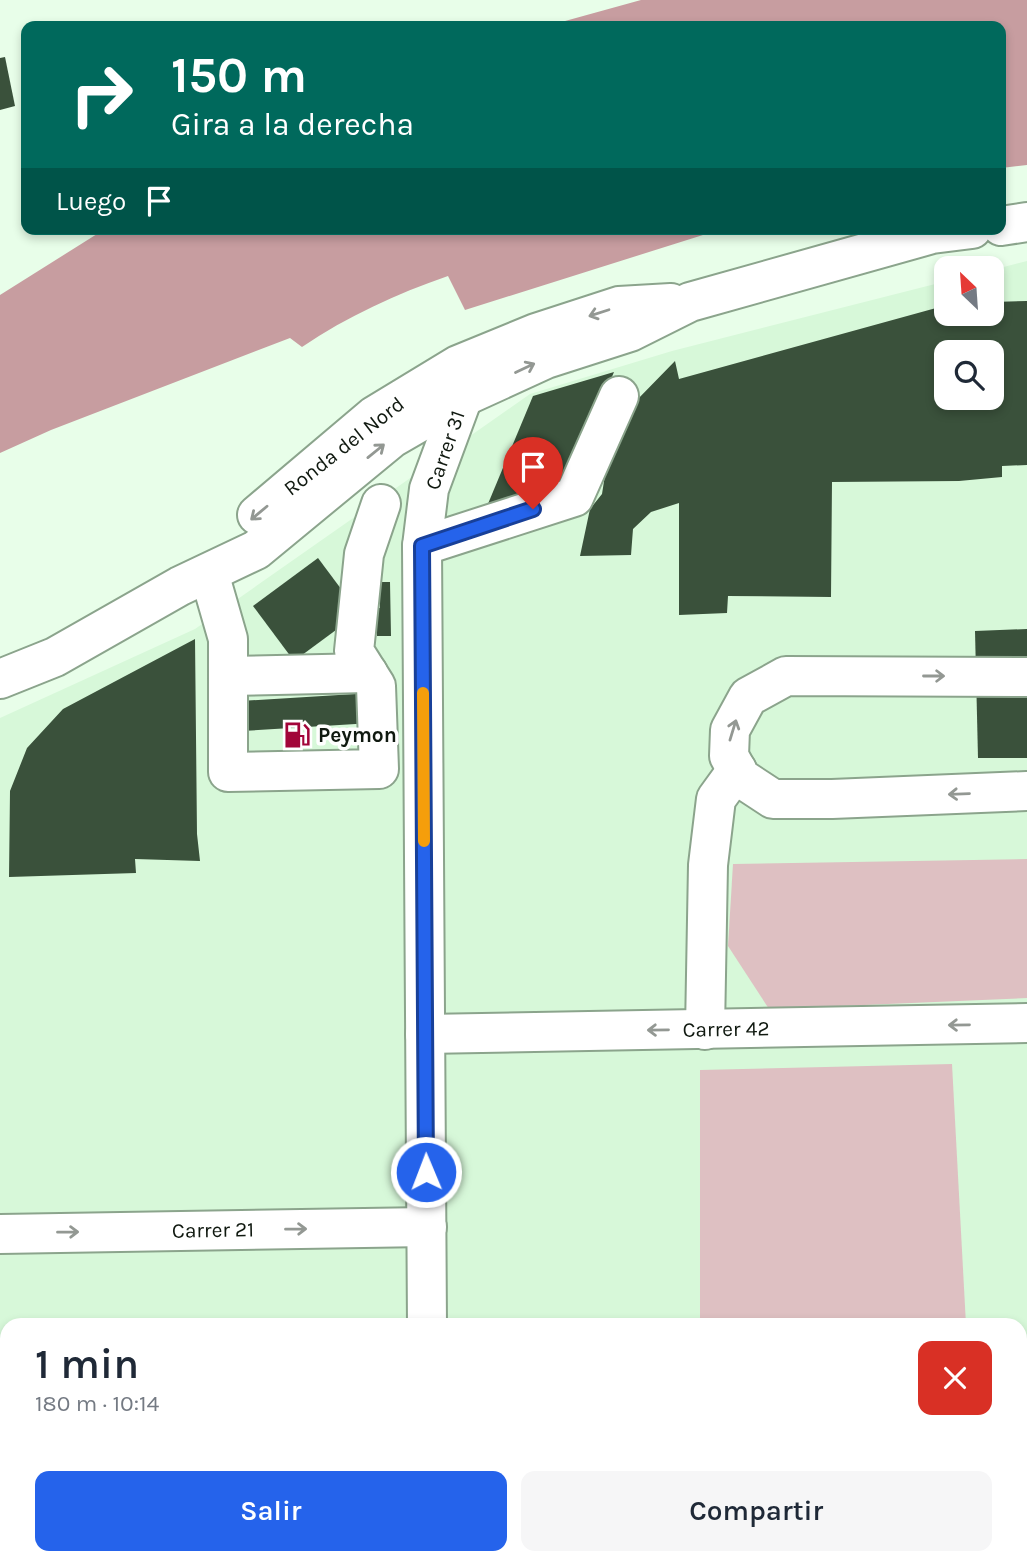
<!DOCTYPE html>
<html lang="es">
<head>
<meta charset="utf-8">
<style>
	:root { --surface:#fff; --page:#f6f6f7; --text:#1f2937; --muted:#747a83; --accent:#2563eb }
	body { margin:0; font-family:Karla,sans-serif; background:var(--page); color:var(--text); height:100vh; display:flex; flex-direction:column; font-size:26px; white-space:nowrap }
	* { box-sizing:border-box; margin:0 }
	p { font-size:23px; color:var(--muted) }
	.icon { flex:none; width:38px; height:38px; fill:none; stroke:currentColor; stroke-width:2; stroke-linecap:round; stroke-linejoin:round }
	.map { position:relative; flex:1; overflow:hidden }
	.side { position:absolute; left:0px; top:1318px; width:1027px; height:247px; display:flex; flex-direction:column; background:var(--surface); border-radius:21px 21px 0 0; box-shadow:0 4px 10px #0003 }
	.side>* { flex:none }
	.banner { position:absolute; left:21px; top:21px; width:985px; height:214px; border-radius:14px; box-shadow:0 4px 10px #0003; background:#00695c; color:#fff; overflow:hidden }
	.needle { width:46px; rotate:335deg }
	.fabs { position:absolute; left:934px; top:256px; display:grid; gap:14px }
	.fabs a { display:grid; place-items:center; width:70px; height:70px; border-radius:14px; background:var(--surface); box-shadow:0 4px 10px #0003; font-size:35px }
	.pin { position:absolute; display:grid; place-items:center; width:60px; height:60px; color:#fff; margin:-72px -30px; border-radius:50% 50% 50% 0; rotate:-45deg; box-shadow:0 0 7px #0007 }
	.pin .icon { rotate:45deg }
	.me { position:absolute; width:77px; margin:-38px; rotate:359deg; stroke-linejoin:round; filter:drop-shadow(0 0 5px #0008) }
	.turn { display:flex; align-items:center; gap:24px; height:147px; padding:0 35px; font-size:32px }
	.turn .icon { width:91px; height:91px; stroke-width:2.5 }
	.turn b { display:block; font-size:49px; line-height:60px }
	.then { display:flex; align-items:center; height:66px; padding:0 35px; background:#0003; gap:14px; font-size:26px }
	.round { display:grid; place-items:center; flex:none; width:74px; height:74px; border-radius:14px; background:var(--page) }
	.headline { display:flex; align-items:center; justify-content:space-between; height:119px; padding:0 35px }
	h1 { font-size:42px; font-weight:600; line-height:52px }
	.cta { display:flex; gap:14px; margin-top:auto; padding:14px 35px }
	.cta a { flex:1; height:80px; border-radius:14px; background:var(--accent); color:#fff; font-size:28px; font-weight:600; line-height:80px; text-align:center }
	.cta a+a { background:var(--page); color:var(--text) }
	.map>svg:first-child { display:block }
	.built { fill:#d7f8d9; fill-rule:evenodd }
	.green { fill:#dec0c2 }
	.water { fill:#c79da0 }
	.building { fill:#3a513b; fill-rule:evenodd }
	.lines { fill:none; stroke-linecap:round; stroke-linejoin:round }
	.minor-casing { stroke:#8ba48c; stroke-width:42 }
	.minor { stroke:#fff; stroke-width:38 }
	.oneway { stroke:#939893 }
	.route-casing { stroke:#184099; stroke-width:18 }
	.route { stroke:#2563eb; stroke-width:12 }
	.slow { stroke:#f59e0b; stroke-width:12 }
	.labels { text-anchor:middle; stroke-width:7; stroke-linejoin:round; paint-order:stroke }
	.street-label { font-size:21px; fill:#101910; stroke:#fff }
	.poi-label { font-size:21px; font-weight:bold; fill:#101910; stroke:#fff; text-anchor:start }
</style>
</head>
<body>
<div class="map">
<svg width="1027" height="1564" viewBox="0 0 1027 1564">
	<rect width="100%" height="100%" fill="#e8fee9"/>
	<!-- built -->
	<path class="built" d="M1027,261V1564H0V718L195,629L530,394L672,351L947,281V313H992V270ZM947,352H992V397H947ZM7,1325H1020V1558H7Z"/>
	<!-- green -->
	<g class="green">
		<polygon points="1027,859 1027,998 769,1009 728,946 733,864"/>
		<polygon points="952,1064 966,1325 700,1325 700,1070"/>
		<rect x="700" y="1558" width="110" height="6"/>
	</g>
	<!-- water -->
	<g class="water">
		<polygon points="641,0 1027,0 1027,165 1001,168 1001,26 547,26"/>
		<path d="M105,229H722L465,310L448,276C396,294 348,316 302,347L290,338L51,430L0,453V295Z"/>
	</g>
	<!-- building -->
	<g class="building">
		<polygon points="5,57 15,106 0,110 0,58"/>
		<path d="M1027,301V465L1002,466V477L959,481L832,482L831,597L728,596L727,613L679,615V503L651,512L633,529L631,555L580,556L590,509L602,494L610,443L635,402L675,361L679,379L947,305V313H992V302ZM947,352H992V397H947Z"/>
		<polygon points="614,372 565,490 485,511 533,396"/>
		<polygon points="318,558 359,613 294,661 253,606"/>
		<polygon points="380,582 390,582 391,636 377,636 376,608 380,608"/>
		<polygon points="1027,629 1027,758 978,758 975,631"/>
		<polygon points="195,639 197,834 200,861 135,859 136,873 9,877 10,791 27,748 63,709"/>
		<polygon points="371,693 372,723 242,731 240,701"/>
	</g>
	<g class="lines">
		<!-- minor casing -->
		<g class="minor-casing">
			<g id="minor">
				<polyline points="1001,226 1027,222"/>
				<polyline points="257,515 374,416 458,365 536,333 619,306 671,303"/>
				<polyline points="422,546 574,497 619,396"/>
				<polyline points="209,573 228,639 228,772 379,769 376,686 354,651 364,554 381,504"/>
				<polyline points="228,676 368,673"/>
				<polyline points="1027,677 786,676 748,697 730,730 729,756 741,778 773,799 832,799 1027,791"/>
				<polyline points="0,679 55,657 180,586 256,550 392,438 463,397 546,359 630,332 690,302 932,234 972,229"/>
				<polyline points="705,1030 708,865 716,799 737,770"/>
				<polyline points="425,1034 1027,1023"/>
				<polyline points="0,1234 427,1227"/>
				<polyline points="427,1325 422,546 429,489 463,397"/>
				<polyline points="429,1558 429,1564"/>
			</g>
		</g>
		<!-- minor -->
		<use href="#minor" class="minor"/>
	</g>
	<!-- one-way arrows -->
	<defs><path id="oneway-shaft" d="M-6 0H5M1.5-3L5.5 0L1.5 3" fill="none" stroke-width="1.6" stroke-linecap="round" stroke-linejoin="round" transform="scale(1.75)"/></defs>
	<g class="oneway">
		<use href="#oneway-shaft" transform="translate(599 313) rotate(162)"/>
		<use href="#oneway-shaft" transform="translate(525 368) rotate(-25)"/>
		<use href="#oneway-shaft" transform="translate(376 451) rotate(-39)"/>
		<use href="#oneway-shaft" transform="translate(259 513) rotate(140)"/>
		<use href="#oneway-shaft" transform="translate(934 676)"/>
		<use href="#oneway-shaft" transform="translate(733 730) rotate(-73)"/>
		<use href="#oneway-shaft" transform="translate(959 794) rotate(178)"/>
		<use href="#oneway-shaft" transform="translate(959 1025) rotate(179)"/>
		<use href="#oneway-shaft" transform="translate(658 1030) rotate(179)"/>
		<use href="#oneway-shaft" transform="translate(296 1229) rotate(-1)"/>
		<use href="#oneway-shaft" transform="translate(68 1232) rotate(-1)"/>
	</g>
	<g class="lines">
		<!-- route casing -->
		<g class="route-casing">
			<polyline id="route" points="426,1172 422,546 533,509"/>
		</g>
		<!-- route -->
		<use href="#route" class="route"/>
		<!-- slow -->
		<polyline class="slow" points="423,693 424,841"/>
	</g>
	<!-- icons -->
	<defs>
		<g id="fuel-bare" transform="scale(2.1)"><path d="M-5.5-6h7V0h2V4h1.3V-2.5L3-4.5l.8-.8L6-3V5H2.5V1h-1V6h-7ZM-4.2-4.7v3.2H.2V-4.7Z" fill="#a20539" stroke="#fff" stroke-width="2.5" paint-order="stroke"/></g>
	</defs>
	<g fill-rule="evenodd">
		<use href="#fuel-bare" x="297" y="735"/>
	</g>
	<g class="labels">
		<!-- street labels -->
		<g class="street-label">
			<text transform="translate(344 446) rotate(-38)" y="7">Ronda del Nord</text>
			<text transform="translate(445 450) rotate(-71)" y="7">Carrer 31</text>
			<text transform="translate(726 1029) rotate(-1)" y="7">Carrer 42</text>
			<text transform="translate(213 1230) rotate(-1)" y="7">Carrer 21</text>
		</g>
		<!-- poi labels -->
		<g class="poi-label">
			<text x="318" y="742">Peymon</text>
		</g>
	</g>
</svg>
<div class="fabs">
<a><svg class="needle" viewBox="-14 -14 28 28"><path d="M0-13l5 13h-10z" fill="#e53935"/><path d="M0 13l5-13h-10z" fill="#747a83"/></svg></a>
<a><svg class="icon" aria-label="search" viewBox="0 0 24 24"><circle cx="10" cy="10" r="6"/><path d="M15 15l6 6"/></svg></a>
</div>
<div class="pin" style="left:533px;top:509px;background:#d93025"><svg class="icon" aria-label="arrive" viewBox="0 0 24 24"><path d="M6 21V4h12l-3 4 3 4H6"/></svg></div>
<svg class="me" style="left:426px;top:1172px" viewBox="-20 -20 40 40"><circle r="17" fill="#2563eb" stroke="#fff" stroke-width="3"/><path d="M0-11L8 9 0 5-8 9z" fill="#fff"/></svg>
<div class="banner">
<div class="turn"><svg class="icon" aria-label="right" viewBox="0 0 24 24"><path d="M7 20v-9h11M14 6l5 5-5 5"/></svg><div><b>150 m</b>Gira a la derecha</div></div>
<div class="then">Luego<svg class="icon" aria-label="arrive" viewBox="0 0 24 24"><path d="M6 21V4h12l-3 4 3 4H6"/></svg></div>
</div>
<section class="side">
<div class="headline"><div><h1>1 min</h1><p>180 m · 10:14</p></div><a class="round" style="background:#d93025;color:#fff"><svg class="icon" aria-label="close" viewBox="0 0 24 24"><path d="M6 6l12 12M18 6L6 18"/></svg></a></div>
<div class="cta"><a>Salir</a><a>Compartir</a></div>
</section>
</div>
</body>
</html>
